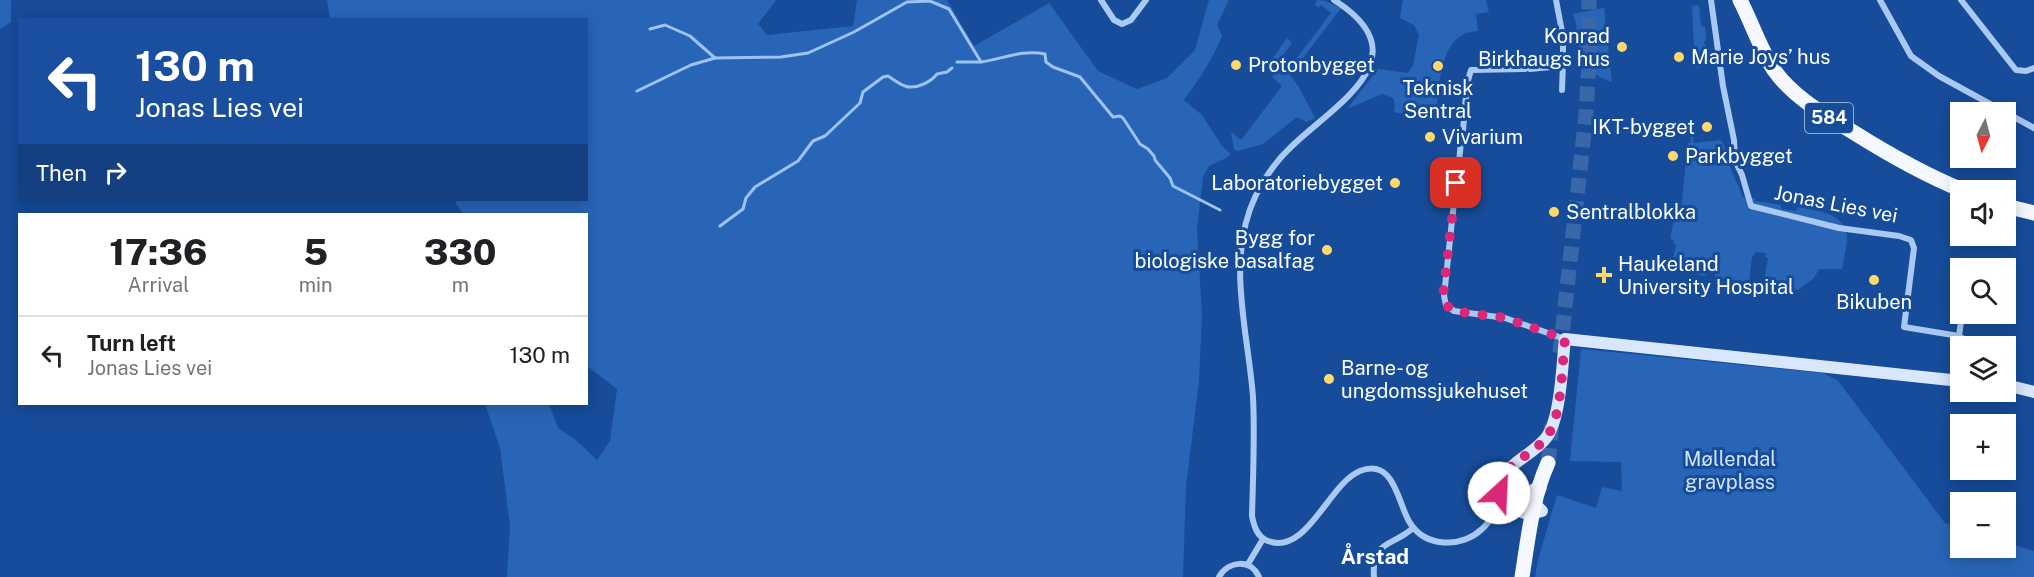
<!DOCTYPE html>
<html lang="en">
<head>
<meta charset="utf-8">
<style>
	:root { --surface:#fff; --page:#f2f2f2; --text:#202124; --muted:#757577; --line:#e0e0e0 }
	body { margin:0; font-family:"Public Sans",sans-serif; background:var(--page); color:var(--text); height:100vh; display:flex; flex-direction:column; font-size:22px; white-space:nowrap }
	* { box-sizing:border-box; margin:0 }
	p { font-size:20px; color:var(--muted) }
	.icon { flex:none; width:33px; height:33px; fill:none; stroke:currentColor; stroke-width:2; stroke-linecap:round; stroke-linejoin:round }
	.map { position:relative; flex:1; overflow:hidden }
	.drawer { position:absolute; left:18px; top:213px; width:570px; height:192px; display:flex; flex-direction:column; background:var(--surface); border-radius:0px; box-shadow:0 3px 15px #0003 }
	.drawer>* { flex:none }
	.banner { position:absolute; left:18px; top:18px; width:570px; height:183px; border-radius:0px; box-shadow:0 3px 15px #0003; background:#1a4fa0; color:#fff; overflow:hidden }
	.needle { width:39px; rotate:186deg }
	.fabs { position:absolute; left:1950px; top:102px; display:grid; gap:12px }
	.fabs a { display:grid; place-items:center; width:66px; height:66px; border-radius:0px; background:var(--surface); box-shadow:0 3px 15px #0003; font-size:30px }
	.pin { position:absolute; display:grid; place-items:center; width:51px; height:51px; color:#fff; margin:-26px; border-radius:12px; box-shadow:0 3px 9px #0006 }
	.me { position:absolute; width:66px; margin:-33px; rotate:25deg; stroke-linejoin:round; filter:drop-shadow(0 0 4px #0008) }
	.turn { display:flex; align-items:center; gap:21px; height:126px; padding:0 18px; font-size:27px }
	.turn .icon { width:78px; height:78px; stroke-width:2.5 }
	.turn b { display:block; font-size:42px; line-height:51px }
	.then { display:flex; align-items:center; height:57px; padding:0 18px; background:#0003; gap:12px; font-size:22px }
	.eta { display:flex; justify-content:space-evenly; align-items:center; height:102px; text-align:center }
	.eta b { font-size:36px; font-weight:800; line-height:42px }
	ul { padding:0; list-style:none }
	li { display:flex; align-items:center; gap:18px; height:78px; padding:0 18px; border-top:2px solid var(--line) }
	li div { flex:1 }
	li b { display:block; font-size:22px }
	li em { font-style:normal }
	.map>svg:first-child { display:block }
	.green { fill:#2965b7 }
	.lines { fill:none; stroke-linecap:round; stroke-linejoin:round }
	.stream { stroke:#9dc3f5; stroke-width:3 }
	.primary-tunnel { stroke:#3967a9; stroke-width:15; stroke-dasharray:15 8; stroke-linecap:butt }
	.street { stroke:#aac9f2; stroke-width:6 }
	.secondary { stroke:#d9e7fc; stroke-width:12 }
	.primary { stroke:#f5f9ff; stroke-width:15 }
	.route { stroke:#db2777; stroke-width:10; stroke-dasharray:0 18 }
	.poi-dot { fill:#ffd86b; stroke:#164c9a; stroke-width:2 }
	.labels { text-anchor:middle; stroke-width:6; stroke-linejoin:round; paint-order:stroke }
	.shield { fill:#164c9a; stroke:#b9c9e1; stroke-width:1.5 }
	.shield-label { font-size:18px; font-weight:bold; fill:#fff }
	.poi-label { font-size:20px; fill:#fff; stroke:#164c9a; text-anchor:start }
	.street-label { font-size:20px; fill:#fff; stroke:#164c9a }
	.park-label { font-size:20px; fill:#d2e4fc; stroke:#164c9a }
	.neighbourhood-label { font-size:21px; font-weight:bold; fill:#fff; stroke:#164c9a }
</style>
</head>
<body>
<div class="map">
<svg width="2034" height="577" viewBox="0 0 2034 577">
	<rect width="100%" height="100%" fill="#164c9a"/>
	<!-- green -->
	<g class="green">
		<polygon points="0,0 11,0 11,22 0,29"/>
		<path d="M327,0H776L758,24L767,35L853,26L857,0H947L974,46L1049,3L1098,71L1137,89L1167,78L1195,50L1209,0H1229L1217,25L1222,36C1212,60 1199,80 1184,100L1202,115L1222,146L1231,154L1226,158L1209,166L1203,177L1197,228L1202,316L1199,381L1186,486L1183,577H507L510,526L500,448L485,404H549L558,428L577,441L597,460L610,441L617,389L587,366L586,214H463L454,200H586V20L330,19Z"/>
		<polygon points="1317,0 1325,1 1341,8 1290,75 1299,87 1315,118 1306,122 1297,117 1263,144 1238,151 1234,150 1231,132 1241,140 1282,86 1272,77 1280,66 1273,60 1273,58 1287,38 1292,43 1280,59 1290,67 1331,13 1321,5 1318,8 1315,5"/>
		<path d="M1403,0H1486L1489,12L1476,14L1478,31C1474,32 1467,32 1464,34C1439,47 1440,86 1436,109C1428,114 1420,111 1413,116L1394,112L1395,103L1393,98L1382,94L1347,109L1378,69L1408,73L1413,65L1419,35L1414,25L1400,18Z"/>
		<polygon points="1699,5 1701,26 1705,27 1706,38 1704,43 1707,47 1702,53 1704,63 1702,67 1695,68 1692,6"/>
		<path d="M1604,8L1612,82C1590,75 1579,60 1577,37C1576,29 1577,20 1572,14Z"/>
		<path d="M1692,131L1694,143L1721,140C1727,149 1727,159 1731,169C1734,179 1740,186 1742,197L1755,198V201L1781,205V209L1797,211V207C1814,210 1846,213 1847,236C1847,246 1844,258 1842,269H1819L1814,278L1798,290L1763,285L1768,258L1765,257L1766,253L1755,252L1754,256H1752L1749,282L1715,277L1716,262L1708,261L1705,276L1671,270L1676,245L1673,244L1674,240L1670,239L1674,219H1680L1688,143H1690Z"/>
		<polygon points="1581,349 1823,373 1837,380 1842,386 1945,523 1960,528 1960,548 2006,548 2006,542 2034,551 2034,577 1535,577 1538,560 1557,495 1596,508 1602,487 1622,491 1621,462 1570,461"/>
	</g>
	<g class="lines">
		<!-- stream -->
		<g class="stream">
			<polyline points="650,29 665,25 690,36 715,58"/>
			<polyline points="957,62 980,62"/>
			<path d="M637,91L691,65L715,58L781,57L808,53L854,32L907,2L930,1L949,9L981,62C1003,59 1022,49 1045,54L1046,62L1053,67L1080,77L1113,117L1120,116L1123,118L1140,144L1148,149L1154,156L1155,160L1170,178L1173,186L1220,210"/>
			<path d="M720,226L743,209L746,198L755,187L798,161L813,141L825,136L860,103L863,92L883,77L888,76C893,79 899,84 905,86C915,90 931,82 937,74L947,72L952,68"/>
		</g>
		<!-- primary-tunnel -->
		<g class="primary-tunnel">
			<polyline points="1560,353 1586,115 1589,62 1589,0"/>
			<polyline points="1548,463 1552,422"/>
		</g>
		<!-- street -->
		<g class="street">
			<polyline points="1101,0 1114,20 1122,24 1131,20 1146,0"/>
			<path d="M1334,0C1424,57 1335,104 1291,147C1277,160 1265,177 1256,195C1225,259 1248,330 1253,397C1255,436 1253,476 1252,516C1254,526 1257,537 1268,541C1307,556 1329,483 1360,471C1395,457 1398,505 1410,523C1426,548 1462,548 1482,529C1490,522 1495,512 1502,504"/>
			<polyline points="1711,0 1723,86 1734,140 1735,160 1742,175 1751,206 1839,228 1899,236 1911,240 1914,248 1904,327 1959,336 1975,346"/>
			<polyline points="1880,0 1911,56 1939,76 2034,128"/>
			<polyline points="1961,0 2016,70 2026,71 2034,68"/>
			<polyline points="1530,69 1551,67 1563,63 1563,37 1556,0"/>
			<polyline points="1562,90 1563,63"/>
			<polyline points="1463,130 1467,84 1471,70 1525,69"/>
			<polyline points="1457,180 1462,133"/>
			<polyline points="1456,183 1444,296 1446,305 1454,311 1505,318 1565,339"/>
			<polyline points="1959,336 1962,314"/>
			<polyline points="1248,564 1263,539"/>
			<path d="M1219,577C1228,561 1251,558 1259,577"/>
			<path d="M1374,577C1371,540 1392,547 1413,528"/>
		</g>
		<!-- secondary -->
		<g class="secondary">
			<polyline points="2006,385 2034,392"/>
			<path d="M1508,504L1515,501L1535,504L1542,511C1521,519 1518,506 1502,504C1487,469 1529,460 1546,438C1561,419 1562,364 1565,339L1960,381"/>
		</g>
		<!-- primary -->
		<g class="primary">
			<path d="M1740,0C1752,23 1760,49 1774,70C1793,97 1825,115 1853,132C1888,154 1923,174 1962,190"/>
			<polyline points="2006,206 2034,213"/>
			<polyline points="1519,501 1539,488"/>
			<path d="M1522,577C1528,540 1532,498 1548,463"/>
		</g>
	</g>
	<g class="lines">
		<!-- route -->
		<path class="route" d="M1456,183L1443,296L1446,305L1454,311L1505,318L1565,339C1562,365 1562,415 1548,435C1534,457 1497,464 1499,493"/>
	</g>
	<!-- markers -->
	<g class="poi-dot">
		<circle cx="1622" cy="47" r="6"/>
		<circle cx="1679" cy="57" r="6"/>
		<circle cx="1236" cy="65" r="6"/>
		<circle cx="1438" cy="66" r="6"/>
		<circle cx="1707" cy="127" r="6"/>
		<circle cx="1430" cy="137" r="6"/>
		<circle cx="1673" cy="156" r="6"/>
		<circle cx="1395" cy="183" r="6"/>
		<circle cx="1554" cy="212" r="6"/>
		<circle cx="1327" cy="250" r="6"/>
		<path d="M1601 266h6v6h6v6h-6v6h-6v-6h-6v-6h6z"/>
		<circle cx="1874" cy="280" r="6"/>
		<circle cx="1329" cy="379" r="6"/>
	</g>
	<g class="labels">
		<!-- shield labels -->
		<rect class="shield" x="1805" y="103" width="48" height="30" rx="4.5"/>
		<g class="shield-label">
			<text x="1829" y="124">584</text>
		</g>
		<!-- poi labels -->
		<g class="poi-label">
			<text x="1610" y="43" text-anchor="end">Konrad<tspan x="1610" dy="23">Birkhaugs hus</tspan></text>
			<text x="1691" y="64">Marie Joys’ hus</text>
			<text x="1248" y="72">Protonbygget</text>
			<text x="1438" y="95" text-anchor="middle">Teknisk<tspan x="1438" dy="23">Sentral</tspan></text>
			<text x="1695" y="134" text-anchor="end">IKT-bygget</text>
			<text x="1442" y="144">Vivarium</text>
			<text x="1685" y="163">Parkbygget</text>
			<text x="1383" y="190" text-anchor="end">Laboratoriebygget</text>
			<text x="1566" y="219">Sentralblokka</text>
			<text x="1315" y="245" text-anchor="end">Bygg for<tspan x="1315" dy="23">biologiske basalfag</tspan></text>
			<text x="1618" y="271">Haukeland<tspan x="1618" dy="23">University Hospital</tspan></text>
			<text x="1874" y="309" text-anchor="middle">Bikuben</text>
			<text x="1341" y="375">Barne- og<tspan x="1341" dy="23">ungdomssjukehuset</tspan></text>
		</g>
		<!-- street labels -->
		<g class="street-label">
			<text transform="translate(1836 204) rotate(11)" y="7">Jonas Lies vei</text>
		</g>
		<!-- park labels -->
		<g class="park-label">
			<text x="1730" y="466">Møllendal<tspan x="1730" dy="23">gravplass</tspan></text>
		</g>
		<!-- neighbourhood labels -->
		<g class="neighbourhood-label">
			<text x="1375" y="564">Årstad</text>
		</g>
	</g>
</svg>
<div class="fabs">
<a><svg class="needle" viewBox="-14 -14 28 28"><path d="M0-13l5 13h-10z" fill="#e53935"/><path d="M0 13l5-13h-10z" fill="#757577"/></svg></a>
<a><svg class="icon" aria-label="sound" viewBox="0 0 24 24"><path d="M4 9h4l5-4v14l-5-4H4zM17 9q2 3 0 6"/></svg></a>
<a><svg class="icon" aria-label="search" viewBox="0 0 24 24"><circle cx="10" cy="10" r="6"/><path d="M15 15l6 6"/></svg></a>
<a><svg class="icon" aria-label="layers" viewBox="0 0 24 24"><path d="M12 4l9 5-9 5-9-5zM3 14l9 5 9-5"/></svg></a>
<a>+</a>
<a>−</a>
</div>
<div class="pin" style="left:1456px;top:183px;background:#d93025"><svg class="icon" aria-label="arrive" viewBox="0 0 24 24"><path d="M6 21V4h12l-3 4 3 4H6"/></svg></div>
<svg class="me" style="left:1499px;top:493px" viewBox="-20 -20 40 40"><circle r="19" fill="#fff"/><path d="M0-13L10 11 0 6-10 11z" fill="#db2777"/></svg>
<div class="banner">
<div class="turn"><svg class="icon" aria-label="left" viewBox="0 0 24 24"><path d="M17 20v-9H6M10 6l-5 5 5 5"/></svg><div><b>130 m</b>Jonas Lies vei</div></div>
<div class="then">Then<svg class="icon" aria-label="right" viewBox="0 0 24 24"><path d="M7 20v-9h11M14 6l5 5-5 5"/></svg></div>
</div>
<section class="drawer">
<div class="eta">
<div><b>17:36</b><p>Arrival</p></div>
<div><b>5</b><p>min</p></div>
<div><b>330</b><p>m</p></div>
</div>
<ul>
<li><svg class="icon" aria-label="left" viewBox="0 0 24 24"><path d="M17 20v-9H6M10 6l-5 5 5 5"/></svg><div><b>Turn left</b><p>Jonas Lies vei</p></div><em>130 m</em></li>
</ul>
</section>
</div>
</body>
</html>
